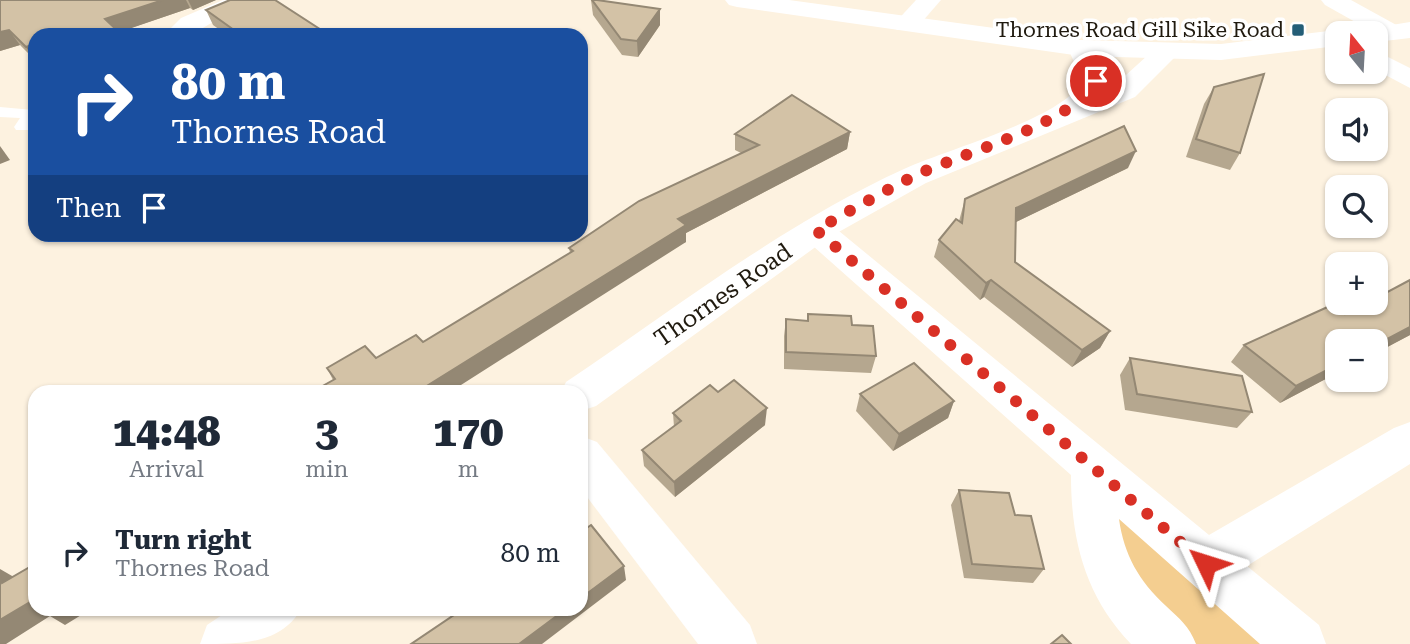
<!DOCTYPE html>
<html lang="en">
<head>
<meta charset="utf-8">
<style>
	:root { --surface:#fff; --page:#f2f2f3; --text:#1f2937; --muted:#747a83 }
	body { margin:0; font-family:"Roboto Serif",serif; background:var(--page); color:var(--text); height:100vh; display:flex; flex-direction:column; font-size:26px; white-space:nowrap }
	* { box-sizing:border-box; margin:0 }
	p { font-size:23px; color:var(--muted) }
	.icon { flex:none; width:38px; height:38px; fill:none; stroke:currentColor; stroke-width:2; stroke-linecap:round; stroke-linejoin:round }
	.map { position:relative; flex:1; overflow:hidden }
	.panel { position:absolute; left:28px; top:385px; width:560px; height:231px; display:flex; flex-direction:column; background:var(--surface); border-radius:21px; box-shadow:0 2px 5px #0004 }
	.panel>* { flex:none }
	.hud { position:absolute; left:28px; top:28px; width:560px; height:214px; border-radius:21px; box-shadow:0 2px 5px #0004; background:#1a4fa0; color:#fff; overflow:hidden }
	.needle { width:46px; rotate:342deg }
	.controls { position:absolute; left:1325px; top:21px; display:grid; gap:14px }
	.controls a { display:grid; place-items:center; width:63px; height:63px; border-radius:14px; background:var(--surface); box-shadow:0 2px 5px #0004; font-size:35px }
	.pin { position:absolute; display:grid; place-items:center; width:60px; height:60px; color:#fff; margin:-30px; border:4px solid #fff; border-radius:50%; box-shadow:0 2px 7px #0007 }
	.me { position:absolute; width:77px; margin:-38px; rotate:311deg; stroke-linejoin:round; filter:drop-shadow(0 0 5px #0008) }
	.turn { display:flex; align-items:center; gap:24px; height:147px; padding:0 28px; font-size:32px }
	.turn .icon { width:91px; height:91px; stroke-width:2.5 }
	.turn b { display:block; font-size:49px; line-height:60px }
	.then { display:flex; align-items:center; height:66px; padding:0 28px; background:#0003; gap:14px; font-size:26px }
	.eta { display:flex; justify-content:space-evenly; align-items:center; height:119px; text-align:center }
	.eta b { font-size:42px; font-weight:800; line-height:49px }
	ul { padding:0; list-style:none }
	li { display:flex; align-items:center; gap:21px; height:98px; padding:0 28px }
	li div { flex:1 }
	li b { display:block; font-size:26px }
	li em { font-style:normal }
	.map>svg:first-child { display:block }
	.green { fill:#f4ce90 }
	.lines { fill:none; stroke-linecap:round; stroke-linejoin:round }
	.service { fill:#fff; fill-rule:evenodd }
	.minor { fill:#fff; fill-rule:evenodd }
	.tertiary { fill:#fff; fill-rule:evenodd }
	.secondary { fill:#fff; fill-rule:evenodd }
	.wall { fill:#b5a78f }
	.shaded-wall { fill:#948874 }
	.building { fill:#d3c2a6; stroke:#948874; stroke-width:2 }
	.route { stroke:#d93025; stroke-width:12; stroke-dasharray:0 21.6 }
	.poi-dot { fill:#245e77; stroke:#fff; stroke-width:2.5 }
	.labels { text-anchor:middle; stroke-width:7; stroke-linejoin:round; paint-order:stroke }
	.far-poi-label { font-size:21px; fill:#201a0f; stroke:#fff; text-anchor:end }
	.street-label { font-size:24px; fill:#201a0f; stroke:#fff }
</style>
</head>
<body>
<div class="map">
<svg width="1410" height="644" viewBox="0 0 1410 644">
	<rect width="100%" height="100%" fill="#fdf2e0"/>
	<!-- green -->
	<polygon class="green" points="1093,468 1300,644 1170,644 1146,624"/>
	<g class="lines">
		<!-- service -->
		<polygon class="service" points="0,107 33,110 35,123 28,130 16,130 14,127 20,118 0,117"/>
		<!-- minor -->
		<g class="minor">
			<polygon points="223,0 258,0 254,5 218,19 191,35 164,35 181,18"/>
			<polygon points="916,0 941,0 915,30 897,30 893,25"/>
			<polygon points="1321,0 1351,0 1400,27 1404,32 1400,37 1382,37 1325,5"/>
			<polygon points="1376,51 1410,68 1410,88 1376,70"/>
			<path d="M816,219L828,222L1209,535L1394,428L1410,422V464L1247,566L1319,625L1326,644H1260L1119,519C1124,555 1139,581 1166,606C1180,619 1189,626 1196,644H1131C1085,596 1071,540 1071,475L804,238L799,230L804,222Z"/>
			<polygon points="581,436 597,442 750,625 757,644 698,644 581,489"/>
		</g>
		<!-- tertiary -->
		<g class="tertiary">
			<path d="M1081,40L1090,42L1110,81L1107,88L1115,85L1159,45H1177L1181,51L1135,97L926,183L828,238L596,406L581,411V392H561L566,382C676,308 783,224 904,169C944,150 1065,118 1082,81L1068,48L1072,42Z"/>
			<path d="M231,609H301C281,644 242,644 200,644L207,625Z"/>
		</g>
		<!-- secondary -->
		<g class="secondary">
			<polygon points="725,0 789,0 1081,40 1221,44 1337,30 1347,33 1337,33 1337,46 1221,60 1081,56 737,7 729,5"/>
			<polygon points="1410,22 1410,38 1376,42 1376,33 1364,33 1367,29"/>
		</g>
	</g>
	<!-- wall -->
	<g class="wall">
		<polygon points="0,0 216,0 193,10 190,8 119,32 122,35 35,35 35,60 20,45 0,51"/>
		<polygon points="591,0 660,25 638,57 622,55 593,15"/>
		<polygon points="206,10 329,35 227,35 213,25"/>
		<polygon points="1214,87 1240,153 1230,170 1186,157 1204,104"/>
		<polygon points="850,132 847,149 686,233 686,242 333,380 327,368 376,358 423,342 570,253 569,248 741,153 735,150 735,134"/>
		<polygon points="1128,168 1016,222 1015,262 1110,331 1100,348 1072,367 984,297 980,300 934,257 939,240 959,221 965,199"/>
		<polygon points="1410,280 1410,335 1376,353 1337,341 1337,373 1280,403 1231,362 1244,345 1345,314"/>
		<polygon points="808,314 852,325 876,356 871,373 784,369 784,336 786,319 807,321"/>
		<polygon points="1130,358 1252,412 1237,428 1125,410 1120,375"/>
		<polygon points="718,392 765,425 675,497 644,466 642,450 674,427 673,413"/>
		<polygon points="860,394 954,401 948,418 893,451 856,411"/>
		<polygon points="959,490 1015,515 1044,569 1033,583 964,578 951,505"/>
	</g>
	<!-- shaded-wall -->
	<g class="shaded-wall">
		<polygon points="163,0 186,0 190,8 114,34 105,19"/>
		<polygon points="188,0 216,0 193,10"/>
		<polygon points="660,9 660,25 638,57 637,41"/>
		<polygon points="9,30 20,45 0,51 0,32"/>
		<polygon points="35,44 35,60 26,47"/>
		<polygon points="850,132 847,149 686,233 686,242 450,392 417,392 678,219"/>
		<polygon points="0,146 10,160 0,164"/>
		<polygon points="1136,151 1128,168 1010,225 1016,208"/>
		<polygon points="991,280 984,297 980,300 986,283"/>
		<polygon points="1410,327 1410,335 1376,353 1376,345"/>
		<polygon points="1110,331 1100,348 1072,367 1082,350"/>
		<polygon points="1337,365 1337,373 1280,403 1296,386"/>
		<polygon points="954,401 948,418 893,451 899,434"/>
		<polygon points="767,408 765,425 675,497 674,482"/>
		<polygon points="624,566 626,580 542,644 519,644 566,609 581,609 581,598"/>
		<polygon points="0,569 19,580 2,583 0,576"/>
		<polygon points="35,599 35,609 91,609 65,625 50,616 6,644 0,644 0,620"/>
	</g>
	<!-- building -->
	<g class="building">
		<polygon points="0,0 163,0 105,19 122,35 74,35 71,32 63,35 35,35 35,44 26,47 9,30 0,32"/>
		<polygon points="230,0 275,0 329,35 241,35 206,10"/>
		<polygon points="592,0 597,0 660,9 637,41 621,39"/>
		<polygon points="1264,74 1240,153 1196,139 1214,87"/>
		<polygon points="792,95 850,132 678,219 686,225 417,392 312,392 335,379 327,368 365,346 376,358 416,335 423,342 573,251 569,248 639,201 759,145 735,134"/>
		<polygon points="1124,126 1136,151 1016,208 1015,262 1110,331 1082,350 991,280 986,283 939,240 956,219 962,223 965,199"/>
		<polygon points="1410,280 1410,327 1376,345 1376,341 1337,341 1337,365 1296,386 1244,345 1332,305 1345,314 1366,303 1376,303 1376,298"/>
		<polygon points="808,314 851,316 852,325 873,326 876,356 786,352 786,319 808,321"/>
		<polygon points="1130,358 1242,376 1252,412 1137,394"/>
		<polygon points="914,363 954,401 899,434 860,394"/>
		<polygon points="734,380 767,408 674,482 642,450 681,421 673,413 710,385 718,392"/>
		<polygon points="959,490 1009,493 1015,515 1031,516 1044,569 972,564"/>
		<polygon points="591,525 624,566 581,598 581,532"/>
		<polygon points="35,564 35,599 0,620 0,576 2,583"/>
		<polygon points="463,609 465,612 470,609 566,609 519,644 411,644"/>
		<polygon points="1062,635 1071,644 1051,644"/>
	</g>
	<g class="lines">
		<!-- route -->
		<path class="route" d="M1096,81C1073,124 959,154 914,176C881,193 848,212 816,230L1206,564"/>
	</g>
	<!-- markers -->
	<rect class="poi-dot" x="1291" y="23" width="14" height="14" rx="3.5"/>
	<g class="labels">
		<!-- far-poi labels -->
		<g class="far-poi-label">
			<text x="1284" y="37">Thornes Road Gill Sike Road</text>
		</g>
		<!-- street labels -->
		<g class="street-label">
			<text transform="translate(723 295) rotate(-35)" y="8">Thornes Road</text>
		</g>
	</g>
</svg>
<div class="controls">
<a><svg class="needle" viewBox="-14 -14 28 28"><path d="M0-13l5 13h-10z" fill="#e53935"/><path d="M0 13l5-13h-10z" fill="#747a83"/></svg></a>
<a><svg class="icon" aria-label="sound" viewBox="0 0 24 24"><path d="M4 9h4l5-4v14l-5-4H4zM17 9q2 3 0 6"/></svg></a>
<a><svg class="icon" aria-label="search" viewBox="0 0 24 24"><circle cx="10" cy="10" r="6"/><path d="M15 15l6 6"/></svg></a>
<a>+</a>
<a>−</a>
</div>
<div class="pin" style="left:1096px;top:81px;background:#d93025"><svg class="icon" aria-label="arrive" viewBox="0 0 24 24"><path d="M6 21V4h12l-3 4 3 4H6"/></svg></div>
<svg class="me" style="left:1206px;top:564px" viewBox="-20 -20 40 40"><path d="M0-17L14 15 0 8-14 15z" fill="#d93025" stroke="#fff" stroke-width="4"/></svg>
<div class="hud">
<div class="turn"><svg class="icon" aria-label="right" viewBox="0 0 24 24"><path d="M7 20v-9h11M14 6l5 5-5 5"/></svg><div><b>80 m</b>Thornes Road</div></div>
<div class="then">Then<svg class="icon" aria-label="arrive" viewBox="0 0 24 24"><path d="M6 21V4h12l-3 4 3 4H6"/></svg></div>
</div>
<section class="panel">
<div class="eta">
<div><b>14:48</b><p>Arrival</p></div>
<div><b>3</b><p>min</p></div>
<div><b>170</b><p>m</p></div>
</div>
<ul>
<li><svg class="icon" aria-label="right" viewBox="0 0 24 24"><path d="M7 20v-9h11M14 6l5 5-5 5"/></svg><div><b>Turn right</b><p>Thornes Road</p></div><em>80 m</em></li>
</ul>
</section>
</div>
</body>
</html>
